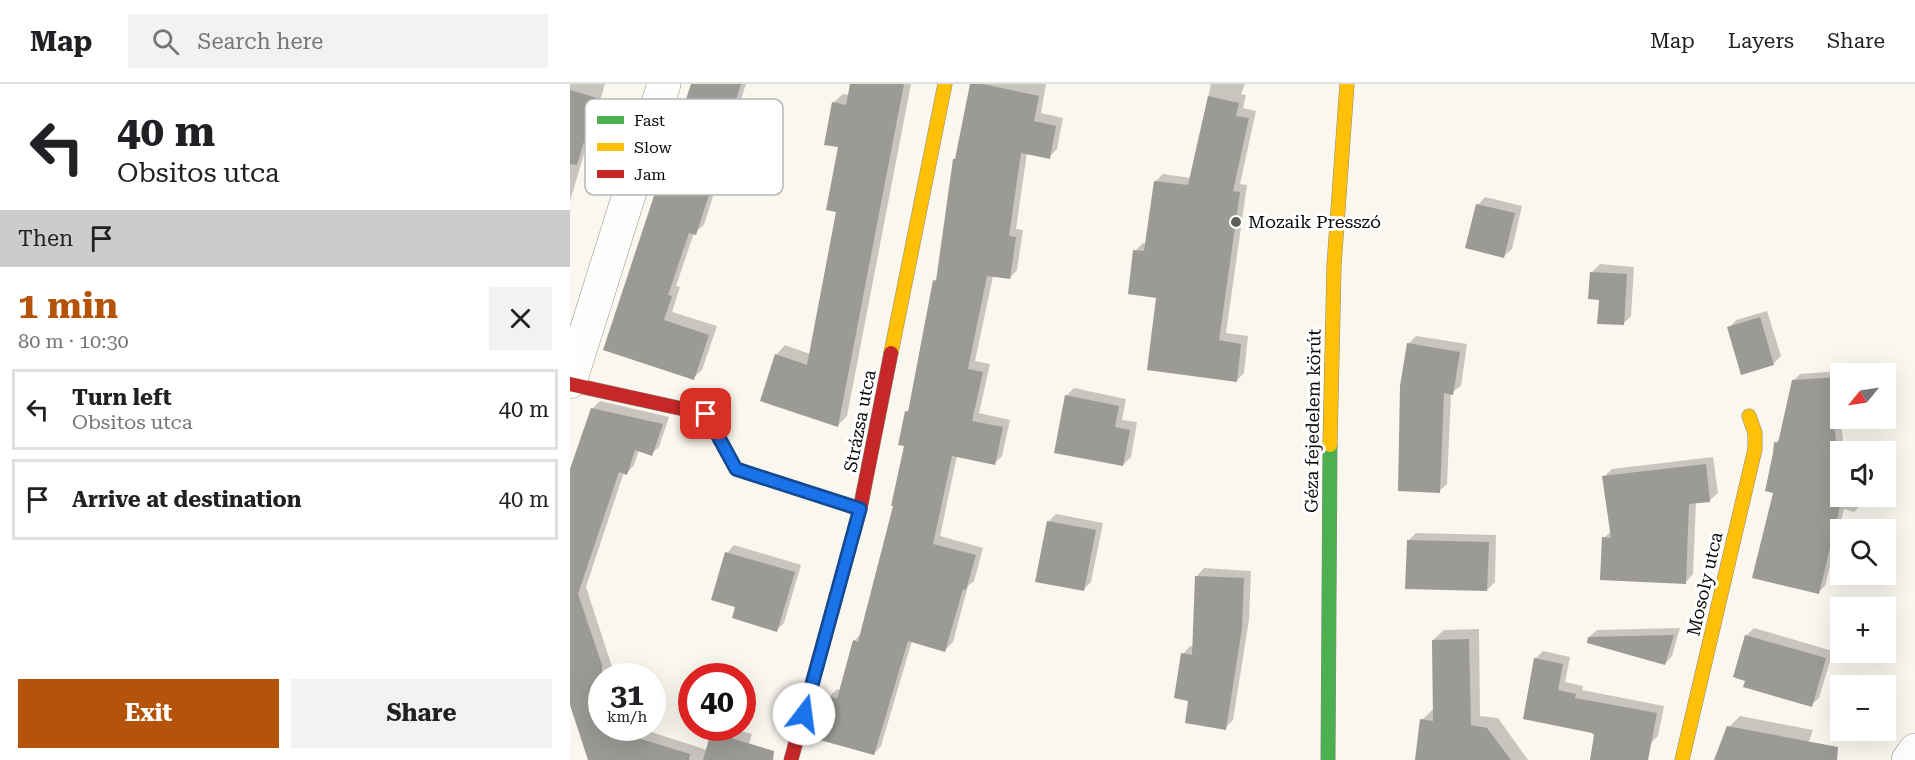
<!DOCTYPE html>
<html lang="en">
<head>
<meta charset="utf-8">
<style>
	:root { --surface:#fff; --page:#f2f2f2; --text:#202124; --muted:#757577; --line:#e0e0e0; --accent:#b45309 }
	body { margin:0; font-family:"Roboto Serif",serif; background:var(--page); color:var(--text); height:100vh; display:flex; flex-direction:column; font-size:22px; white-space:nowrap }
	* { box-sizing:border-box; margin:0 }
	p { font-size:20px; color:var(--muted) }
	.icon { flex:none; width:33px; height:33px; fill:none; stroke:currentColor; stroke-width:2; stroke-linecap:round; stroke-linejoin:round }
	.map { position:relative; flex:1; overflow:hidden }
	.details { display:flex; flex-direction:column; background:var(--surface); width:570px }
	.details>* { flex:none }
	.guide { background:#fff; color:var(--text); overflow:hidden }
	.needle { width:39px; rotate:240deg }
	.buttons { position:absolute; left:1260px; top:279px; display:grid; gap:12px }
	.buttons a { display:grid; place-items:center; width:66px; height:66px; border-radius:0px; background:var(--surface); box-shadow:0 6px 24px #0002; font-size:30px }
	.speed { position:absolute; left:18px; top:579px; display:flex; gap:12px; font-size:30px; font-weight:700; text-align:center }
	.speed>* { display:grid; place-content:center; width:78px; height:78px; border-radius:50%; background:var(--surface); box-shadow:0 6px 24px #0002; line-height:1 }
	.speed small { font-size:15px; font-weight:400 }
	.speed .limit { border:9px solid #d22; background:#fff; color:#111 }
	.pin { position:absolute; display:grid; place-items:center; width:51px; height:51px; color:#fff; margin:-26px; border-radius:12px; box-shadow:0 3px 9px #0006 }
	.me { position:absolute; width:66px; margin:-33px; rotate:15deg; stroke-linejoin:round; filter:drop-shadow(0 0 4px #0008) }
	.turn { display:flex; align-items:center; gap:21px; height:126px; padding:0 18px; font-size:27px }
	.turn .icon { width:78px; height:78px; stroke-width:2.5 }
	.turn b { display:block; font-size:42px; line-height:51px }
	.then { display:flex; align-items:center; height:57px; padding:0 18px; background:#0003; gap:12px; font-size:22px }
	.round { display:grid; place-items:center; flex:none; width:63px; height:63px; border-radius:0px; background:var(--page) }
	.overview { display:flex; align-items:center; justify-content:space-between; height:102px; padding:0 18px }
	h1 { font-size:36px; font-weight:700; line-height:45px; color:var(--accent) }
	.primary-button { display:flex; gap:12px; margin-top:auto; padding:12px 18px }
	.primary-button a { flex:1; height:69px; border-radius:0px; background:var(--accent); color:#fff; font-size:24px; font-weight:700; line-height:69px; text-align:center }
	.primary-button a+a { background:var(--page); color:var(--text) }
	ul { padding:0; list-style:none }
	li { display:flex; align-items:center; gap:18px; height:81px; margin:0 12px 9px; padding:0 6px; border:3px solid var(--line); border-radius:0px }
	li div { flex:1 }
	li b { display:block; font-size:22px }
	li em { font-style:normal }
	header { display:flex; align-items:center; gap:36px; box-sizing:border-box; height:84px; padding:0 30px; background:var(--surface); border-bottom:2px solid var(--line) }
	header strong { font-size:28px }
	nav { display:flex; gap:33px; margin-inline-start:auto; font-size:21px }
	.search { width:420px; height:54px; background:var(--page); display:flex; align-items:center; gap:15px; box-sizing:border-box; padding:0 21px; border-radius:0px; color:var(--muted); font-size:22px }
	main { display:flex; flex:1; min-height:0 }
	.map>svg:first-child { display:block }
	.shadow { fill:#0003 }
	.building { fill:#9c9a95 }
	.lines { fill:none; stroke-linecap:round; stroke-linejoin:round }
	.street-casing { stroke:#93918e; stroke-width:34 }
	.fast-casing { stroke:#898884; stroke-width:15 }
	.slow-casing { stroke:#898884; stroke-width:15 }
	.jam-casing { stroke:#898884; stroke-width:15 }
	.street { stroke:#fefefd; stroke-width:33 }
	.fast { stroke:#4caf50; stroke-width:14 }
	.slow { stroke:#ffc107; stroke-width:14 }
	.jam { stroke:#c62828; stroke-width:14 }
	.route-casing { stroke:#114b97; stroke-width:15 }
	.route { stroke:#1a73e8; stroke-width:10 }
	.poi-dot { fill:#5f5e5b; stroke:#fff; stroke-width:2 }
	.labels { text-anchor:middle; stroke-width:6; stroke-linejoin:round; paint-order:stroke }
	.poi-label { font-size:18px; fill:#0b0b0b; stroke:#fff; text-anchor:start }
	.street-label { font-size:18px; fill:#0b0b0b; stroke:#fff }
	.key { fill:#fff; stroke:#b6b6b6; stroke-width:1.5 }
	.key-label { font-size:16px; fill:#0b0b0b }
</style>
</head>
<body>
<header>
<strong>Map</strong>
<div class="search"><svg class="icon" aria-label="search" viewBox="0 0 24 24"><circle cx="10" cy="10" r="6"/><path d="M15 15l6 6"/></svg>Search here</div>
<nav><a>Map</a><a>Layers</a><a>Share</a></nav>
</header>
<main>
<section class="details">
<div class="guide">
<div class="turn"><svg class="icon" aria-label="left" viewBox="0 0 24 24"><path d="M17 20v-9H6M10 6l-5 5 5 5"/></svg><div><b>40 m</b>Obsitos utca</div></div>
<div class="then">Then<svg class="icon" aria-label="arrive" viewBox="0 0 24 24"><path d="M6 21V4h12l-3 4 3 4H6"/></svg></div>
</div>
<div class="overview"><div><h1>1 min</h1><p>80 m · 10:30</p></div><a class="round"><svg class="icon" aria-label="close" viewBox="0 0 24 24"><path d="M6 6l12 12M18 6L6 18"/></svg></a></div>
<ul>
<li><svg class="icon" aria-label="left" viewBox="0 0 24 24"><path d="M17 20v-9H6M10 6l-5 5 5 5"/></svg><div><b>Turn left</b><p>Obsitos utca</p></div><em>40 m</em></li>
<li><svg class="icon" aria-label="arrive" viewBox="0 0 24 24"><path d="M6 21V4h12l-3 4 3 4H6"/></svg><div><b>Arrive at destination</b></div><em>40 m</em></li>
</ul>
<div class="primary-button"><a>Exit</a><a>Share</a></div>
</section>
<div class="map">
<svg width="1345" height="676" viewBox="0 0 1345 676">
	<rect width="100%" height="100%" fill="#faf7ef"/>
	<!-- shadow -->
	<g class="shadow">
		<polygon points="0,0 35,0 0,117"/>
		<polygon points="122,0 176,0 153,70 156,71 134,141 124,149 106,202 110,203 102,228 147,242 132,286 123,294 35,265"/>
		<polygon points="281,0 341,0 277,332 268,341 206,271 215,261 240,270 267,127 270,62 263,19 273,10 279,11"/>
		<polygon points="401,0 476,0 471,29 493,34 487,65 479,73 457,69 446,145 453,146 447,186 440,194 423,192 405,277 420,280 409,329 440,336 432,372 425,379 387,372 370,452 413,464 404,497 398,502 383,558 375,566 342,557 311,662 304,670 259,613 267,605 271,606 284,557 292,549 325,421 336,361 336,328 340,325 364,197 368,193"/>
		<polygon points="641,0 675,0 671,10 676,11 673,24 686,27 670,100 677,101 656,249 678,252 674,289 666,297 588,213 565,167 573,159 577,160 585,98 593,90 621,94"/>
		<polygon points="915,113 952,122 942,165 934,172 908,121"/>
		<polygon points="1030,180 1064,183 1061,232 1053,240 1031,214 1022,188"/>
		<polygon points="1197,227 1211,272 1203,280 1159,244 1166,236"/>
		<polygon points="846,252 897,260 891,302 881,309 877,400 869,407 838,260"/>
		<polygon points="1296,285 1296,290 1270,290 1270,334 1293,334 1271,336 1274,368 1270,368 1270,412 1293,412 1291,421 1284,428 1274,425 1255,502 1248,508 1205,408 1205,359 1211,353 1223,297 1230,290"/>
		<polygon points="504,304 556,315 552,336 567,338 561,373 553,381 496,312"/>
		<polygon points="30,317 99,333 89,363 81,370 69,366 64,381 57,389 54,388 16,503 45,592 32,592 32,644 79,644 78,647 137,666 143,649 148,644 159,644 182,650 174,676 20,676 0,617 0,392 22,325"/>
		<polygon points="1143,373 1148,409 1140,416 1126,418 1123,490 1116,498 1034,454 1041,447 1034,393 1042,385"/>
		<polygon points="486,430 533,439 521,498 513,506 478,438"/>
		<polygon points="846,449 926,451 925,498 917,506 838,457"/>
		<polygon points="164,461 231,481 214,539 207,546 167,522 157,469"/>
		<polygon points="634,484 681,487 679,536 663,636 655,644 620,615 613,570 620,562 624,563 627,492"/>
		<polygon points="1110,544 1102,572 1095,580 1019,553 1027,546"/>
		<polygon points="1184,544 1263,567 1249,614 1241,621 1176,552"/>
		<polygon points="909,545 910,632 928,634 958,676 847,676 852,636 862,626 864,626 863,556 874,546"/>
		<polygon points="973,567 1000,573 995,598 1013,602 1012,606 1094,622 1088,652 1080,660 1076,676 1021,676 1026,650 1022,647 955,634 965,575"/>
		<polygon points="1170,632 1243,646 1232,676 1146,676 1159,643"/>
	</g>
	<!-- building -->
	<g class="building">
		<polygon points="121,0 171,0 146,79 149,80 126,151 119,149 98,211 102,212 94,236 139,251 124,296 33,266"/>
		<polygon points="280,0 334,0 268,343 190,317 205,270 237,281 266,128 256,126 268,63 254,61 262,18 276,21"/>
		<polygon points="400,0 413,0 469,12 464,37 486,42 480,75 451,69 439,152 446,153 440,195 417,192 398,285 413,288 402,337 433,343 425,381 382,372 363,460 406,471 396,506 393,505 375,568 338,557 304,671 246,655 258,612 267,615 283,556 288,558 323,422 321,422 334,362 328,361 335,327 338,328 363,196 366,197 383,75 385,75"/>
		<polygon points="0,6 27,14 7,81 0,80"/>
		<polygon points="638,12 669,19 666,32 679,34 663,107 670,108 649,256 671,260 667,298 577,286 586,214 558,210 563,166 574,167 584,97 618,101"/>
		<polygon points="906,120 945,129 934,174 895,164"/>
		<polygon points="1020,188 1057,190 1054,241 1027,240 1029,216 1018,215"/>
		<polygon points="1190,233 1204,281 1171,291 1157,243"/>
		<polygon points="837,259 890,268 883,311 874,309 870,409 828,407 830,302"/>
		<polygon points="1270,293 1270,338 1264,338 1270,392 1270,422 1249,510 1182,494 1203,409 1195,407 1203,369 1204,358 1208,359 1222,296"/>
		<polygon points="495,311 549,322 545,343 560,346 553,382 484,369"/>
		<polygon points="21,324 93,340 82,372 65,366 57,391 49,388 8,510 32,581 32,644 75,644 71,655 120,670 119,676 18,676 0,621 0,385"/>
		<polygon points="1136,380 1140,418 1119,420 1116,500 1030,496 1032,453 1041,454 1032,392"/>
		<polygon points="477,437 526,446 514,507 465,498"/>
		<polygon points="837,456 919,458 917,507 835,505"/>
		<polygon points="155,468 225,488 207,548 162,534 165,523 141,516"/>
		<polygon points="625,492 674,494 672,544 656,646 615,639 618,617 604,614 611,569 622,571"/>
		<polygon points="1104,551 1095,581 1017,559 1018,553"/>
		<polygon points="1175,551 1256,574 1242,623 1173,603 1175,597 1163,593"/>
		<polygon points="899,555 901,641 917,644 941,676 845,676 850,635 863,637 862,556"/>
		<polygon points="964,574 993,580 988,606 1006,610 1005,614 1087,629 1078,676 1020,676 1024,651 1022,649 953,635"/>
		<polygon points="1157,642 1268,663 1267,676 1144,676"/>
		<polygon points="141,648 204,667 203,676 133,676"/>
	</g>
	<g class="lines">
		<!-- street casing -->
		<g class="street-casing">
			<g id="street">
				<polyline points="0,298 94,0"/>
				<polyline points="1338,676 1345,666"/>
			</g>
		</g>
		<!-- fast casing -->
		<g class="fast-casing">
			<polyline id="fast" points="758,676 760,361"/>
		</g>
		<!-- slow casing -->
		<g class="slow-casing">
			<g id="slow">
				<polyline points="321,269 375,0"/>
				<polyline points="760,361 764,182 777,0"/>
				<polyline points="1112,676 1185,365 1185,349 1179,332"/>
			</g>
		</g>
		<!-- jam casing -->
		<g class="jam-casing">
			<g id="jam">
				<polyline points="0,300 136,330 166,385 290,425"/>
				<polyline points="221,676 290,425 321,269"/>
			</g>
		</g>
		<!-- street -->
		<use href="#street" class="street"/>
		<!-- fast -->
		<use href="#fast" class="fast"/>
		<!-- slow -->
		<use href="#slow" class="slow"/>
		<!-- jam -->
		<use href="#jam" class="jam"/>
	</g>
	<g class="lines">
		<!-- route casing -->
		<g class="route-casing">
			<polyline id="route" points="136,330 166,385 290,425 234,630"/>
		</g>
		<!-- route -->
		<use href="#route" class="route"/>
	</g>
	<!-- markers -->
	<circle class="poi-dot" cx="666" cy="138" r="6"/>
	<g class="labels">
		<!-- poi labels -->
		<g class="poi-label">
			<text x="678" y="144">Mozaik Presszó</text>
		</g>
		<!-- street labels -->
		<g class="street-label">
			<text transform="translate(290 337) rotate(-79)" y="6">Strázsa utca</text>
			<text transform="translate(743 337) rotate(-89)" y="6">Géza fejedelem körút</text>
			<text transform="translate(1135 500) rotate(-77)" y="6">Mosoly utca</text>
		</g>
	</g>
	<!-- legend -->
	<rect x="15" y="15" width="198" height="96" rx="9" class="key"/>
	<rect x="27" y="32" width="27" height="8" fill="#4caf50"/>
	<rect x="27" y="59" width="27" height="8" fill="#ffc107"/>
	<rect x="27" y="86" width="27" height="8" fill="#c62828"/>
	<g class="key-label">
		<text x="64" y="42">Fast</text>
		<text x="64" y="69">Slow</text>
		<text x="64" y="96">Jam</text>
	</g>
</svg>
<div class="buttons">
<a><svg class="needle" viewBox="-14 -14 28 28"><path d="M0-13l5 13h-10z" fill="#e53935"/><path d="M0 13l5-13h-10z" fill="#757577"/></svg></a>
<a><svg class="icon" aria-label="sound" viewBox="0 0 24 24"><path d="M4 9h4l5-4v14l-5-4H4zM17 9q2 3 0 6"/></svg></a>
<a><svg class="icon" aria-label="search" viewBox="0 0 24 24"><circle cx="10" cy="10" r="6"/><path d="M15 15l6 6"/></svg></a>
<a>+</a>
<a>−</a>
</div>
<div class="speed"><div>31<small>km/h</small></div><div class="limit">40</div></div>
<div class="pin" style="left:136px;top:330px;background:#d93025"><svg class="icon" aria-label="arrive" viewBox="0 0 24 24"><path d="M6 21V4h12l-3 4 3 4H6"/></svg></div>
<svg class="me" style="left:234px;top:630px" viewBox="-20 -20 40 40"><circle r="19" fill="#fff"/><path d="M0-13L10 11 0 6-10 11z" fill="#1a73e8"/></svg>
</div>
</main>
</body>
</html>
